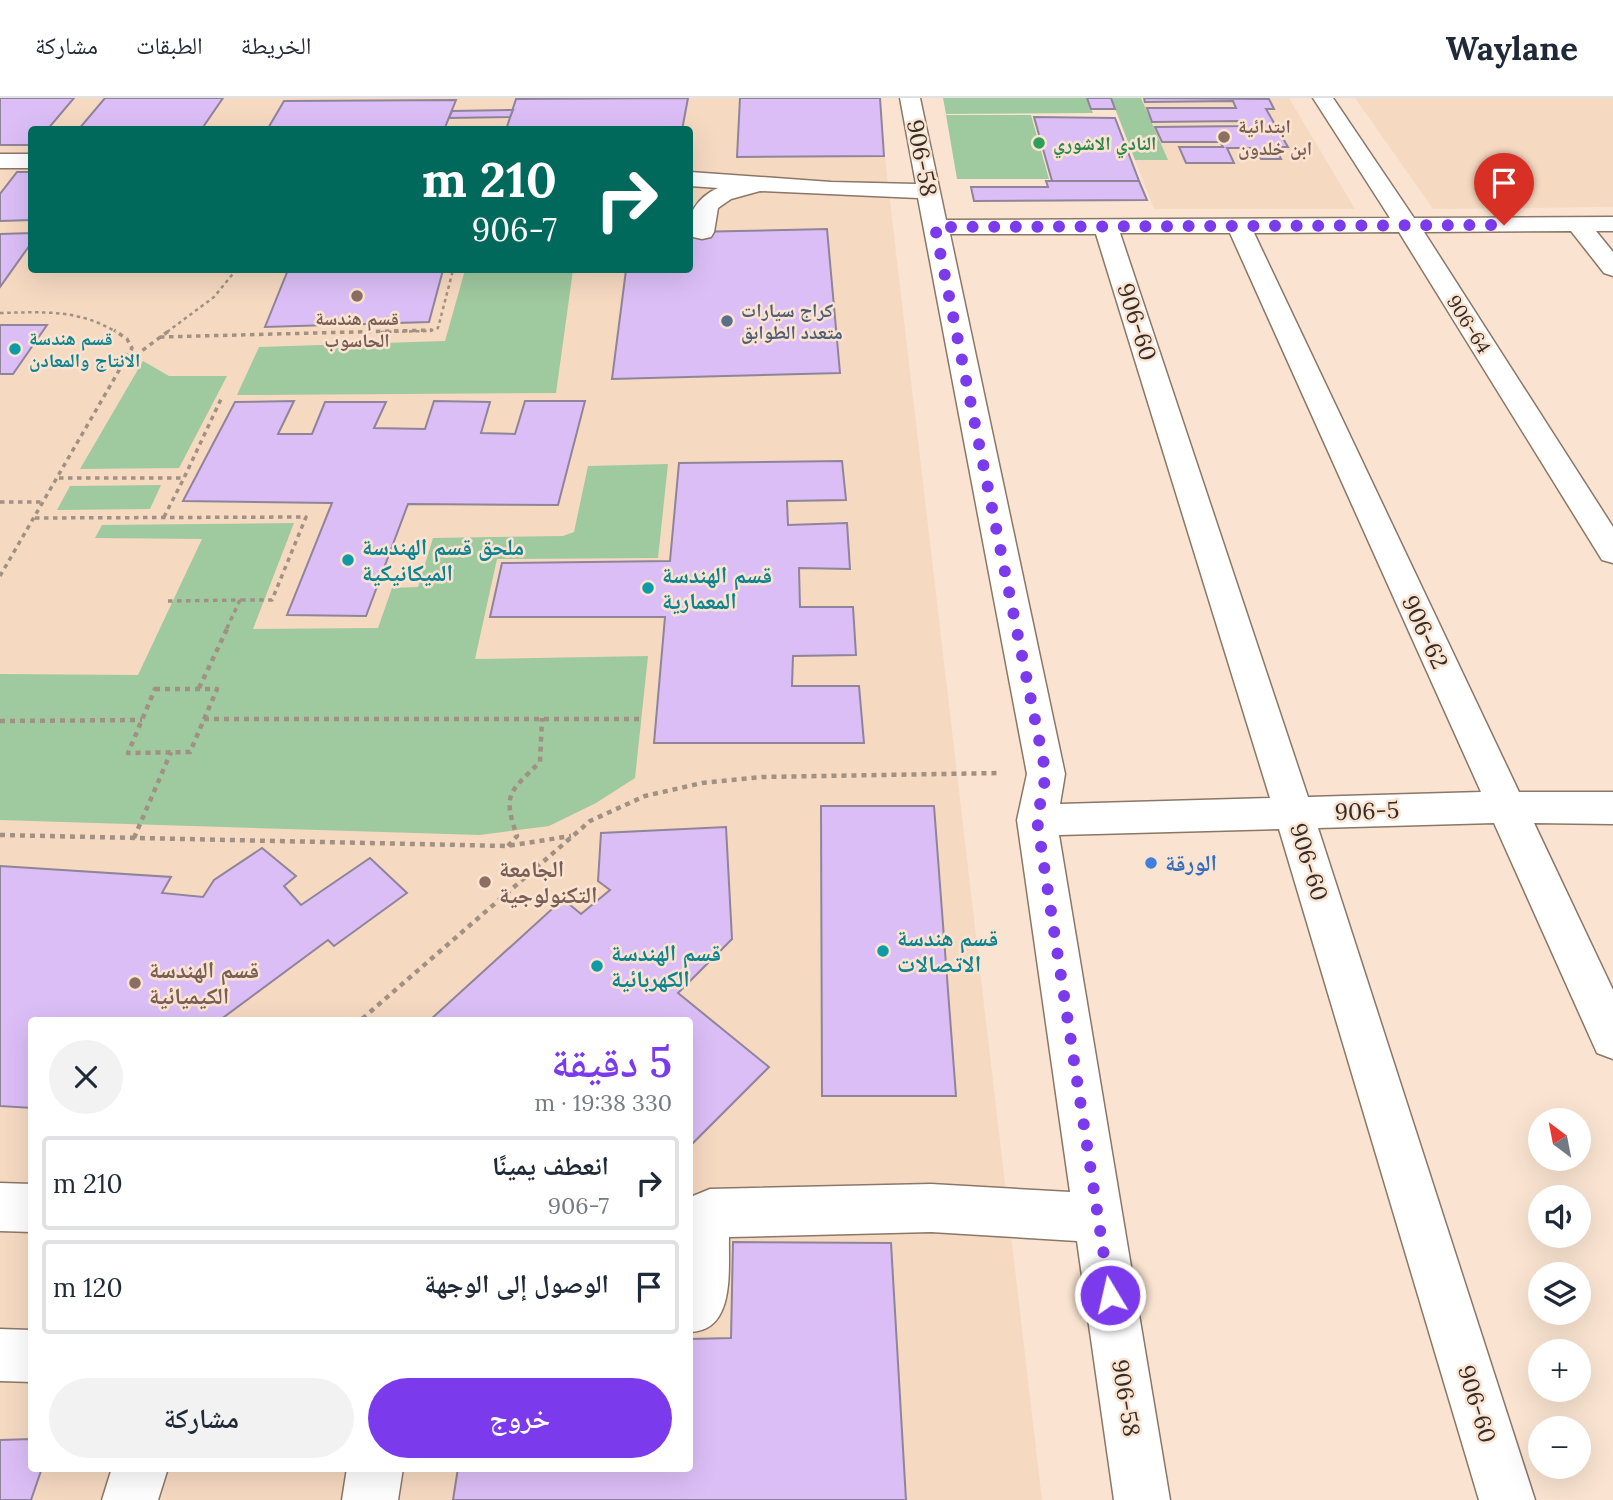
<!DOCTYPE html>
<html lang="ar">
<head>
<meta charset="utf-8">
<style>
	:root { --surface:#fff; --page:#f2f2f3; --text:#1f2937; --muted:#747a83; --line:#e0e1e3; --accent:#7c3aed }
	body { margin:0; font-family:Lora,"Noto Naskh Arabic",serif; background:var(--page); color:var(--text); direction:rtl; height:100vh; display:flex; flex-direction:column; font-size:26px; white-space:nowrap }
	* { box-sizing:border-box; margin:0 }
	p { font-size:23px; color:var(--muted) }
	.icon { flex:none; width:38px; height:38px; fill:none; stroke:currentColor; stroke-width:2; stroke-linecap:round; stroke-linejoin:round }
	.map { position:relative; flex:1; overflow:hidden; direction:ltr }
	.details { position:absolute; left:28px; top:919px; width:665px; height:455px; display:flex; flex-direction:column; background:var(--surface); border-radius:7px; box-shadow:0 7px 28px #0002; direction:rtl }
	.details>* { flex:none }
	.top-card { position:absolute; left:28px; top:28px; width:665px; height:147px; border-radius:7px; box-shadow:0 7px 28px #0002; direction:rtl; background:#00695c; color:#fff; overflow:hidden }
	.needle { width:46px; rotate:328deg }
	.buttons { position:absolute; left:1528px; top:1010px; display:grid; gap:14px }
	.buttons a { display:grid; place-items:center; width:63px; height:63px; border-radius:50%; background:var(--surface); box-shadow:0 7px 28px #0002; font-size:35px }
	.pin { position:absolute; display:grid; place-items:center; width:60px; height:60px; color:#fff; margin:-72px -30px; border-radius:50% 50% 50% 0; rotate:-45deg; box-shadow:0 0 7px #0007 }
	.pin .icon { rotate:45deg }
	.me { position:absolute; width:77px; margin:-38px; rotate:351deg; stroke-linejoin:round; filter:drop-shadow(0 0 5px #0008) }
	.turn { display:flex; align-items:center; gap:24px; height:147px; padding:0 21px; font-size:32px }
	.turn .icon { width:91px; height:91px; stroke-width:2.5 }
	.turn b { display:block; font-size:49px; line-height:60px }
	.round { display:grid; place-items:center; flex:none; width:74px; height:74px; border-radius:37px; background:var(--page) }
	.headline { display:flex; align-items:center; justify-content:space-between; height:119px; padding:0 21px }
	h1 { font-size:42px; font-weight:600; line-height:52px; color:var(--accent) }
	.button { display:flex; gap:14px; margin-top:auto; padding:14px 21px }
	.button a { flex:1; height:80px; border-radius:42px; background:var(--accent); color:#fff; font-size:28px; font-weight:600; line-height:80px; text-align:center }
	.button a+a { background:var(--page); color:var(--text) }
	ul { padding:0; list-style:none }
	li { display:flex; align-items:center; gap:21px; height:94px; margin:0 14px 10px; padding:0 7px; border:4px solid var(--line); border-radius:7px }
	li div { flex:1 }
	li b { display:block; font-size:26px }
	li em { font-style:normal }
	header { display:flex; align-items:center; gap:42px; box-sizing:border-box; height:98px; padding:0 35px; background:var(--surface); border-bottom:2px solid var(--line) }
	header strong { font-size:33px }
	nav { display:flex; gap:38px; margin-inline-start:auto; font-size:24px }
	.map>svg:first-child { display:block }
	.built { fill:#f6d9c1; fill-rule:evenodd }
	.green { fill:#9fc99f }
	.building { fill:#dbbef6; stroke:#8f849a; stroke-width:2 }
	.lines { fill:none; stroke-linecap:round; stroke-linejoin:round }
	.minor-casing { stroke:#8b7767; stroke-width:3 }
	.path-far3 { stroke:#a19183; stroke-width:2.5; stroke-dasharray:3.5 3.5; stroke-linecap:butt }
	.path-far2 { stroke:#a19183; stroke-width:3.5; stroke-dasharray:4.5 4.5; stroke-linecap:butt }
	.path-far1 { stroke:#a19183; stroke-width:4.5; stroke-dasharray:5 5; stroke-linecap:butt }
	.path { stroke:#a19183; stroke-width:5; stroke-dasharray:7 7; stroke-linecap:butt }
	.minor { fill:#fff; fill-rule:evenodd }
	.route { stroke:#7c3aed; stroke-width:12; stroke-dasharray:0 21.6 }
	.education-dot { fill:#8d6e63; stroke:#fae4d1; stroke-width:2.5 }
	.leisure-dot { fill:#2e9e5b; stroke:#fae4d1; stroke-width:2.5 }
	.service-dot { fill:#5c6f8a; stroke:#fae4d1; stroke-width:2.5 }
	.culture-dot { fill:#0f9aa8; stroke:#fae4d1; stroke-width:2.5 }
	.shop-dot { fill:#3f7fe0; stroke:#fae4d1; stroke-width:2.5 }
	.labels { text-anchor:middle; stroke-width:5; stroke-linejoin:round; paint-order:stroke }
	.far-education-label { font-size:19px; font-weight:bold; fill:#785e54; stroke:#fae4d1; text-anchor:start }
	.far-leisure-label { font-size:19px; font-weight:bold; fill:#27864d; stroke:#fae4d1; text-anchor:start }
	.far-service-label { font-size:19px; font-weight:bold; fill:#4e5e75; stroke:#fae4d1; text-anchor:start }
	.far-street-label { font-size:19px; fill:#352c25; stroke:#fae4d1 }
	.far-culture-label { font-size:19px; font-weight:bold; fill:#0d838f; stroke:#fae4d1; text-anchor:start }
	.street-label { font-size:23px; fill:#352c25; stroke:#fae4d1 }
	.culture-label { font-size:23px; font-weight:bold; fill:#0d838f; stroke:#fae4d1; text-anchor:start }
	.shop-label { font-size:23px; font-weight:bold; fill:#366cbe; stroke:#fae4d1; text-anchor:start }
	.education-label { font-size:23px; font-weight:bold; fill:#785e54; stroke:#fae4d1; text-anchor:start }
</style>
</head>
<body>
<header>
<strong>Waylane</strong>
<nav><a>الخريطة</a><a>الطبقات</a><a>مشاركة</a></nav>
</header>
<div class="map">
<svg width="1613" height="1402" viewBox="0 0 1613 1402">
	<rect width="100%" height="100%" fill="#fae4d1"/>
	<!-- built -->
	<g class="built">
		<path d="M0,0H878L1042,1402H0ZM32,32H690V172H32ZM32,922H690V1370H32Z"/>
		<polygon points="1111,0 1289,0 1355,111 1154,111"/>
		<polygon points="1355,0 1613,0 1613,109 1433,111"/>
	</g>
	<!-- green -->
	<g class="green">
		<polygon points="943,0 1087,0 1093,15 946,16"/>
		<polygon points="1111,0 1141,0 1168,62 1135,62"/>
		<polygon points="1031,17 1049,81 957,81 946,17"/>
		<polygon points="465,172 573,172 556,295 237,297 259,249 445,243"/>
		<polygon points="143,263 169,278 227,278 179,370 80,371"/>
		<polygon points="668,366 658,460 497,461 475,561 648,558 635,680 596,705 549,728 480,737 0,722 0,576 138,577 202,441 95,440 102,427 294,425 253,531 378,530 392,490 418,489 433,440 563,438 574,434 588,368"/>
		<polygon points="161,387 150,411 57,412 70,388"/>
	</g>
	<!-- building -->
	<g class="building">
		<polygon points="0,0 74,0 47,32 32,32 32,47 0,47"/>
		<polygon points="105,0 223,0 201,32 78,32"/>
		<polygon points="688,0 682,32 506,32 516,1"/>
		<polygon points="740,0 880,0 884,58 737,59"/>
		<polygon points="1087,0 1111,0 1115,11 1091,11"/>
		<polygon points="1144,0 1269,1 1274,11 1266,11 1288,49 1275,49 1281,61 1261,61 1255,50 1227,50 1234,65 1186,65 1179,49 1223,49 1220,44 1162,44 1155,29 1245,28 1242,23 1152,24 1147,10 1236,10 1233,3 1145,4"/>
		<polygon points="456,2 444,32 267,32 284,3"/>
		<polygon points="513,12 510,19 449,20 452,13"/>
		<polygon points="1034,19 1115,20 1139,83 1052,83"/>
		<polygon points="17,74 32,74 32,122 0,123 0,96"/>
		<polygon points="1046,83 1139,83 1147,102 974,103 971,89 1048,89"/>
		<polygon points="827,131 840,275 612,281 626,172 690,172 690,134"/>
		<polygon points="32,135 32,144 0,189 0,136"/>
		<polygon points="288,172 443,172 429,224 265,229"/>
		<polygon points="0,227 47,227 13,276 0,276"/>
		<polygon points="294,303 278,336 312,336 325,304 386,304 374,330 425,331 434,303 490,304 481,335 515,336 525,303 585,303 558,407 408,406 366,518 287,517 332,405 183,403 235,304"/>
		<polygon points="842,363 846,402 787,403 788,427 847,425 850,471 799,470 800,509 853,509 856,557 793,558 792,588 859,588 864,645 654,645 665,519 490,519 502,465 670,463 679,365"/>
		<polygon points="821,708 934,708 956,998 822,998"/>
		<polygon points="726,729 732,841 678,895 769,969 690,1048 690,922 430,922 563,801 581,816 610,792 598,783 601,735"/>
		<polygon points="262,750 296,778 284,788 301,807 370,760 407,795 334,848 328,842 220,922 32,922 32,1010 0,1008 0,768 171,779 162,795 203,799 214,782"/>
		<polygon points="733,1144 891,1145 906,1402 453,1402 458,1370 690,1370 690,1241 731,1240"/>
		<polygon points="32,1341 32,1370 42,1370 31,1402 0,1402 0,1342"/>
	</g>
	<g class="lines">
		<!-- minor casing -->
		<g class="minor-casing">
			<g id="minor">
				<path d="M900,0H920L946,122L1390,120L1313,0H1333L1414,120L1613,119V133H1596L1613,154V178L1604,175L1571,133L1424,134L1613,429V465L1602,462L1399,134L1254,135L1519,694H1613V726L1534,725L1613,892V961L1597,955L1494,725L1318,730L1535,1402H1479L1279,731L1059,737L1170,1402H1114L1077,1143L931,1134L729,1139C728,1171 736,1233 690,1234V1102L693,1098L710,1091L931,1086L1070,1094L1017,722L1027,676L918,100L760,93L731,101L718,110L714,134L711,139L702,141L693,139C680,120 701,97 718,90L690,88V74L831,84L916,86ZM1120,135H1230L1481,694L1308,699ZM950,136H1096L1270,700L1060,706L1065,676Z"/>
				<rect x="0" y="56" width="32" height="14"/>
				<polygon points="0,1085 32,1086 32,1134 0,1133"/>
				<polygon points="0,1231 32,1232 32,1284 0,1283"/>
				<polygon points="112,1370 168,1370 158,1402 102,1402"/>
				<polygon points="347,1370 403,1370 398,1402 342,1402"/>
			</g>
		</g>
		<!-- path-far3 -->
		<g class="path-far3">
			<path d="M0,215C42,214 79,211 116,234"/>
			<polyline points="167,234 214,199 236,172"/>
			<polyline points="381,234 430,233 438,230 453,172"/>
		</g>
		<!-- path-far2 -->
		<g class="path-far2">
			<polyline points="160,239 432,232"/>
			<polyline points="128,263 170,232"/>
			<polyline points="59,380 184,380 222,299"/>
			<polyline points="0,404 43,404"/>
			<polyline points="164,419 184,380"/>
			<polyline points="35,420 306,419 272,502 240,502"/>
			<polyline points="0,478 132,250 127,241 114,232"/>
			<polyline points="168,503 240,502 226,532"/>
		</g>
		<!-- path-far1 -->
		<g class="path-far1">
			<polyline points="199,590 227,531"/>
			<polygon points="155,591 217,591 190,654 128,655"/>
			<polyline points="204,621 644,621"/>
			<polyline points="0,623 142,622"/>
			<polyline points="0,737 507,748 571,738"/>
			<polyline points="134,740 171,654"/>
			<path d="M508,748L517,738C502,695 510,694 540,664L542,620"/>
			<polyline points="370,914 590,723 645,698 702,685 762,679 999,675"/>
		</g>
		<!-- path -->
		<polyline class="path" points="361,922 372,913"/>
		<!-- minor -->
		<use href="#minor" class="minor"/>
	</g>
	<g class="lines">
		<!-- route -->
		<polyline class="route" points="1110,1197 1037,722 1046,676 935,129 1504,127"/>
	</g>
	<!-- markers -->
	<g class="education-dot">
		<circle cx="1224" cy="39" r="7"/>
		<circle cx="357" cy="198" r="7"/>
		<circle cx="485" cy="784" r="7"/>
		<circle cx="135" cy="885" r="7"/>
	</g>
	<circle class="leisure-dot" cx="1039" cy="45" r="7"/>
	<circle class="service-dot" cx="727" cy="223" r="7"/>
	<g class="culture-dot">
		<circle cx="15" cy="251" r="7"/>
		<circle cx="348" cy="462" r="7"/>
		<circle cx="648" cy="490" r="7"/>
		<circle cx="883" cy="853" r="7"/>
		<circle cx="597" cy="868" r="7"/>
	</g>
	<circle class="shop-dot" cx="1151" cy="765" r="7"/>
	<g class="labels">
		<!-- far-education labels -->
		<g class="far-education-label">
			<text x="1238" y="35">ابتدائية<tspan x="1238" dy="22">ابن خلدون</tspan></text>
			<text x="357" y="227" text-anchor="middle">قسم هندسة<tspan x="357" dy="22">الحاسوب</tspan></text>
		</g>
		<!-- far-leisure labels -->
		<g class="far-leisure-label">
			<text x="1053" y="52">النادي الاشوري</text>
		</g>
		<!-- far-service labels -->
		<g class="far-service-label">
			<text x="741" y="219">كراج سيارات<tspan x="741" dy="22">متعدد الطوابق</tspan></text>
		</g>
		<!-- far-street labels -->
		<g class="far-street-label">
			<text transform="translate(1469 226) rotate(58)" y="7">906-64</text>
		</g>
		<!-- far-culture labels -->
		<g class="far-culture-label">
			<text x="29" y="247">قسم هندسة<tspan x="29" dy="22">الانتاج والمعادن</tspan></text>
		</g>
		<!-- street labels -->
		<g class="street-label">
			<text transform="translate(922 60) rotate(79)" y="8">906-58</text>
			<text transform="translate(1137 224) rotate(72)" y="8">906-60</text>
			<text transform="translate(1425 534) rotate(65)" y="8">906-62</text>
			<text transform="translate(1367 713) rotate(-2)" y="8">906-5</text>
			<text transform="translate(1309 764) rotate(73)" y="8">906-60</text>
			<text transform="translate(1126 1300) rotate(81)" y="8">906-58</text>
			<text transform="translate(1477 1306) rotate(73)" y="8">906-60</text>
		</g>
		<!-- culture labels -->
		<g class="culture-label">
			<text x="362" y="457">ملحق قسم الهندسة<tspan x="362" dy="26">الميكانيكية</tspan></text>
			<text x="662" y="485">قسم الهندسة<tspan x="662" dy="26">المعمارية</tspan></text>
			<text x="897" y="848">قسم هندسة<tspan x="897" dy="26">الاتصالات</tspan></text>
			<text x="611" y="863">قسم الهندسة<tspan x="611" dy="26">الكهربائية</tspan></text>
		</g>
		<!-- shop labels -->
		<g class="shop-label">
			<text x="1165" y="773">الورقة</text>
		</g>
		<!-- education labels -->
		<g class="education-label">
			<text x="499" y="779">الجامعة<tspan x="499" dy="26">التكنولوجية</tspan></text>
			<text x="149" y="880">قسم الهندسة<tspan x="149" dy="26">الكيميائية</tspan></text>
		</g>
	</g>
</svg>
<div class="buttons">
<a><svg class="needle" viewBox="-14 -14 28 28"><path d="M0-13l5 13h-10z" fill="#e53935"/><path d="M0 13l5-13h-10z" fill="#747a83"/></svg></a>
<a><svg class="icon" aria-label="sound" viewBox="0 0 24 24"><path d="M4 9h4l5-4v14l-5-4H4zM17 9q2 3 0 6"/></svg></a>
<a><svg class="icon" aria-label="layers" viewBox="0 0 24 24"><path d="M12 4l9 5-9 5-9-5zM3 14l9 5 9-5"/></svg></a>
<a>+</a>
<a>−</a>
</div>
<div class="pin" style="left:1504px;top:127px;background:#d93025"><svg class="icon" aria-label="arrive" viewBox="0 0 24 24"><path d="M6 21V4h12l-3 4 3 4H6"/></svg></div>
<svg class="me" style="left:1110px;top:1197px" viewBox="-20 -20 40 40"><circle r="17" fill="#7c3aed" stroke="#fff" stroke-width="3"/><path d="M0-11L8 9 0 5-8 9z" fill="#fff"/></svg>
<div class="top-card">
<div class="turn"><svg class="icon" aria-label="right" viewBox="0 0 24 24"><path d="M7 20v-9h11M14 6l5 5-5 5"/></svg><div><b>210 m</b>906-7</div></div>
</div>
<section class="details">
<div class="headline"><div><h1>5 دقيقة</h1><p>330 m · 19:38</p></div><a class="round"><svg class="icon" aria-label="close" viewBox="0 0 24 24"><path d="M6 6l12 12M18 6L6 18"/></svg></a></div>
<ul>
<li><svg class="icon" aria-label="right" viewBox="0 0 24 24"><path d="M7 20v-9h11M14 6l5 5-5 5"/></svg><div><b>انعطف يمينًا</b><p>906-7</p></div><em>210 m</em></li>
<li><svg class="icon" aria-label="arrive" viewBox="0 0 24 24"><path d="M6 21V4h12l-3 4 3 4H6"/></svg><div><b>الوصول إلى الوجهة</b></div><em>120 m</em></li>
</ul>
<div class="button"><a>خروج</a><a>مشاركة</a></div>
</section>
</div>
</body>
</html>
